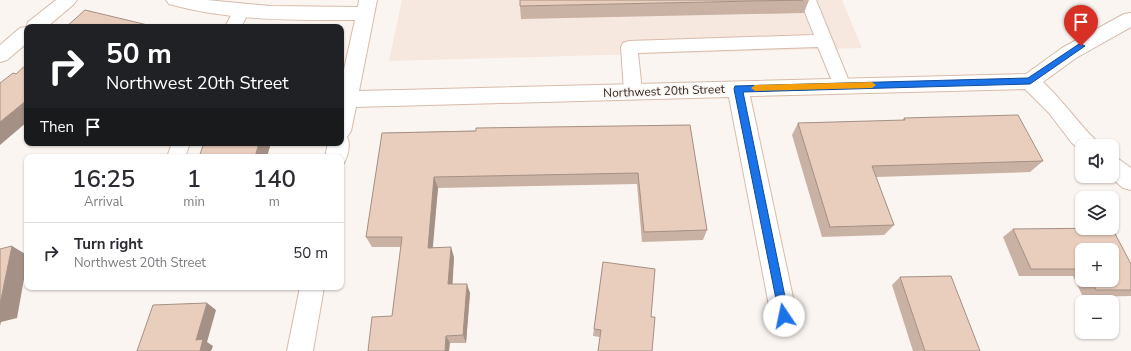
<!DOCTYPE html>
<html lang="en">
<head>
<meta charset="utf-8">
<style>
	:root { --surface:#fff; --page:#f7f7f7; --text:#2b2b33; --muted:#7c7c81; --line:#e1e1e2 }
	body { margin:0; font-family:"Nunito Sans",sans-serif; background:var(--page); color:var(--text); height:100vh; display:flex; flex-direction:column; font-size:15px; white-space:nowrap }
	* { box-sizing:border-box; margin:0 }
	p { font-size:13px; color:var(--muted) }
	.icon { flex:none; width:22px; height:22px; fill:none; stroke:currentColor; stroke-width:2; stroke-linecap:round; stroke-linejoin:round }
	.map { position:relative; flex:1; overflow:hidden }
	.side { position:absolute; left:24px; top:154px; width:320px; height:136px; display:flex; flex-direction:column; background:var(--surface); border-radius:8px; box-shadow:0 1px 3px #0004 }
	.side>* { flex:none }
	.guide { position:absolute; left:24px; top:24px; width:320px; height:122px; border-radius:8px; box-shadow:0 1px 3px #0004; background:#202124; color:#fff; overflow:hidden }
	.tools { position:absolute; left:1075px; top:139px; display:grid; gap:8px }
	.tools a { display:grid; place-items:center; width:44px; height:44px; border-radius:8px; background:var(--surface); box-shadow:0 1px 3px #0004; font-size:20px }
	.pin { position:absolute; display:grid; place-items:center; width:34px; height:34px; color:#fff; margin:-41px -17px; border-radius:50% 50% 50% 0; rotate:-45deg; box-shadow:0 0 4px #0007 }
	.pin .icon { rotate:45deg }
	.me { position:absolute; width:44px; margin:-22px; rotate:349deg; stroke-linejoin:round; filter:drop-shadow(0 0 3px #0008) }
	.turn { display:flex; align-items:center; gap:14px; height:84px; padding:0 16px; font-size:18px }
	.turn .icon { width:52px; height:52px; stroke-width:2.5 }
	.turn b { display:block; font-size:28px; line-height:34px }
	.then { display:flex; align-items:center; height:38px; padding:0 16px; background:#0003; gap:8px; font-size:15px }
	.eta { display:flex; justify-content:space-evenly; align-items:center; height:68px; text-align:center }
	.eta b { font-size:24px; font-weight:600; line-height:28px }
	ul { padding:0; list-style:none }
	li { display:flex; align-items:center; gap:12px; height:60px; padding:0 16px; border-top:1px solid var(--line) }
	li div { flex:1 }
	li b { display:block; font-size:15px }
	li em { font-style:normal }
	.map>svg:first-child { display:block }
	.built { fill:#f6e8df }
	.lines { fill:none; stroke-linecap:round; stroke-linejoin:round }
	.lane-casing { stroke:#d6bbaa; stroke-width:2 }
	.street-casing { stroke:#d6bbaa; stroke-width:2 }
	.lane { fill:#fff; fill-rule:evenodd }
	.street { fill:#fff; fill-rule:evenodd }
	.wall { fill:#c9b1a3; fill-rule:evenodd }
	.shaded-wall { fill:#a49084 }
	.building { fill:#eacebd; stroke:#a49084 }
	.route { fill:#1a73e8; stroke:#114b97 }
	.slow { fill:#f59e0b }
	.labels { text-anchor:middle; stroke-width:3; stroke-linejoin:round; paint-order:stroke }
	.street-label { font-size:12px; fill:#332822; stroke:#fbf5f1 }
</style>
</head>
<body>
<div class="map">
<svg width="1131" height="351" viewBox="0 0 1131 351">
	<rect width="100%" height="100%" fill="#fbf5f1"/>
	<!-- built -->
	<polygon class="built" points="402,0 842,0 862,48 389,61"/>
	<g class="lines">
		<!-- lane casing -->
		<g class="lane-casing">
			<g id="lane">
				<polygon points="800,0 816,0 851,86 848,91 842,93 836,91 818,47 638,53 642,91 639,96 633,98 627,96 624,91 621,47 623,43 629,41 814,35"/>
				<polygon points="242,5 248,6 250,10 241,27 225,27 236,6"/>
				<polygon points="172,143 190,143 185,157 167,157"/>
			</g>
		</g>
		<!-- street casing -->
		<g class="street-casing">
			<g id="street">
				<polygon points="56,0 77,0 74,4 47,27 27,27 27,43 7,60 0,62 0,45 20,28 26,27 28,22"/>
				<path d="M166,0H207L270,6L358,7L359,0H377L359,91L1026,74L1062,48L1124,14L1131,13V27L1076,58L1043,82C1059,97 1071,113 1085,129C1090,135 1096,139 1100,146H1082V152L1072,143L1049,113L1025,89L750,96L797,316L793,325L784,328L775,325L771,316L729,97L356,107L351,131L347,137C351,146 348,155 344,163L341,164V157H325L328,143H341V83L355,20C293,20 229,21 169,4Z"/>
				<polygon points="1112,157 1120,160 1131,168 1131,190 1123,188 1109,176 1112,176"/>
				<polygon points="300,287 324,287 313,351 287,351"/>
			</g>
		</g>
		<!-- lane -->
		<use href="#lane" class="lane"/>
		<!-- street -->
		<use href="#street" class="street"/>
	</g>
	<!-- wall -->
	<g class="wall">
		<polygon points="809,0 804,13 521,19 520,6"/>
		<polygon points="904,118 1043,161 1030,172 876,177 894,225 884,235 822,237 792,135 798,123 902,121"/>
		<polygon points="690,125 707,230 703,240 642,242 637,184 438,188 432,247 454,257 452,284 470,293 466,343 450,343 392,316 401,247 372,247 366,237 382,133"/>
		<path d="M1013,229L1131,264V296L1083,297L1073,276H1019L1003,237ZM1082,250L1112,280H1082Z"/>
		<polygon points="603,262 651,317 600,337 593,336"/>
		<polygon points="900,277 980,351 913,351 892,285"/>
	</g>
	<!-- shaded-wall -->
	<g class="shaded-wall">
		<polygon points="27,100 27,122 0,145 0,122"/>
		<polygon points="259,143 271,143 267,157 255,157"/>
		<polygon points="434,177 438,188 432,257 428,248"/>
		<polygon points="12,246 27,255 27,262 17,318 1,322 0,326 0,304"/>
		<polygon points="451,247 454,257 452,293 448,284"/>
		<polygon points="467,284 470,293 466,343 463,335"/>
		<polygon points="207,303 216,310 207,342 213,346 211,351 200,351 196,340"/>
		<polygon points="446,336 450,343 449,351 445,351"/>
	</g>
	<!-- building -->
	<g class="building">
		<polygon points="520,0 803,0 520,6"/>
		<polygon points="85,10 156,27 66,27"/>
		<polygon points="27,64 27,100 0,122 0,83 13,73 16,74"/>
		<polygon points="1018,115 1043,161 872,166 894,225 830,227 798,123 905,120 904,118"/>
		<polygon points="690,125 707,230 644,232 638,173 434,177 428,248 451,247 448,284 467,284 463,335 446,336 445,351 368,351 372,317 392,316 402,237 366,237 382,133 476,131 476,128"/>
		<polygon points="204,143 259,143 255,157 199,157"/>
		<polygon points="1112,228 1131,264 1131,290 1096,290 1091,280 1112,280 1112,250 1082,250 1082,269 1031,269 1013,229"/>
		<polygon points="12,246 0,304 0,249"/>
		<polygon points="603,262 655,269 651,317 655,317 652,351 598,351 601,330 594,329"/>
		<polygon points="951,276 980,351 925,351 900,277"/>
		<polygon points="207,303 196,340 203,339 200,351 137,351 153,305"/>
	</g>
	<!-- route -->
	<polygon class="route" points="1079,44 1081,44 1085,46 1030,84 743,92 789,316 787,319 784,321 780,319 734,89 735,86 1028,78"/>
	<!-- slow -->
	<polygon class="slow" points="872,82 876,85 872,88 755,91 751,88 755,85"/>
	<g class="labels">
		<!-- street labels -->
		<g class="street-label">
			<text transform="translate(664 91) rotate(-2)" y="4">Northwest 20th Street</text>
		</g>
	</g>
</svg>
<div class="tools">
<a><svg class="icon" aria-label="sound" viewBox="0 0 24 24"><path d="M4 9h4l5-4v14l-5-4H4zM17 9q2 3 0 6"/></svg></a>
<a><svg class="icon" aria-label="layers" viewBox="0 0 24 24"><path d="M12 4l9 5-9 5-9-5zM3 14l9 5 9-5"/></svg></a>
<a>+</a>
<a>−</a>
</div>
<div class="pin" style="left:1081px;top:46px;background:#d93025"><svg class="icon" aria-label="arrive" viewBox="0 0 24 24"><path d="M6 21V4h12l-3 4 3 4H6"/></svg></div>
<svg class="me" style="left:784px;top:316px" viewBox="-20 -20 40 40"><circle r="19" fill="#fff"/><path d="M0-13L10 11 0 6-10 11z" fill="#1a73e8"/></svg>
<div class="guide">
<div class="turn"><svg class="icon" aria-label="right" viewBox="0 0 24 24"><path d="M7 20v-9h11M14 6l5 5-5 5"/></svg><div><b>50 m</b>Northwest 20th Street</div></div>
<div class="then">Then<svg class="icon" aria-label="arrive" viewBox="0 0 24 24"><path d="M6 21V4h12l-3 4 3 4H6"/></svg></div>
</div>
<section class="side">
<div class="eta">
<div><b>16:25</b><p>Arrival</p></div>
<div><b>1</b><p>min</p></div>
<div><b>140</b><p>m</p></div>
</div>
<ul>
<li><svg class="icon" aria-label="right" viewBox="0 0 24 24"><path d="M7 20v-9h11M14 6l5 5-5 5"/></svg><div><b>Turn right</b><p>Northwest 20th Street</p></div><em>50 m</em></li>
</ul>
</section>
</div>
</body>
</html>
